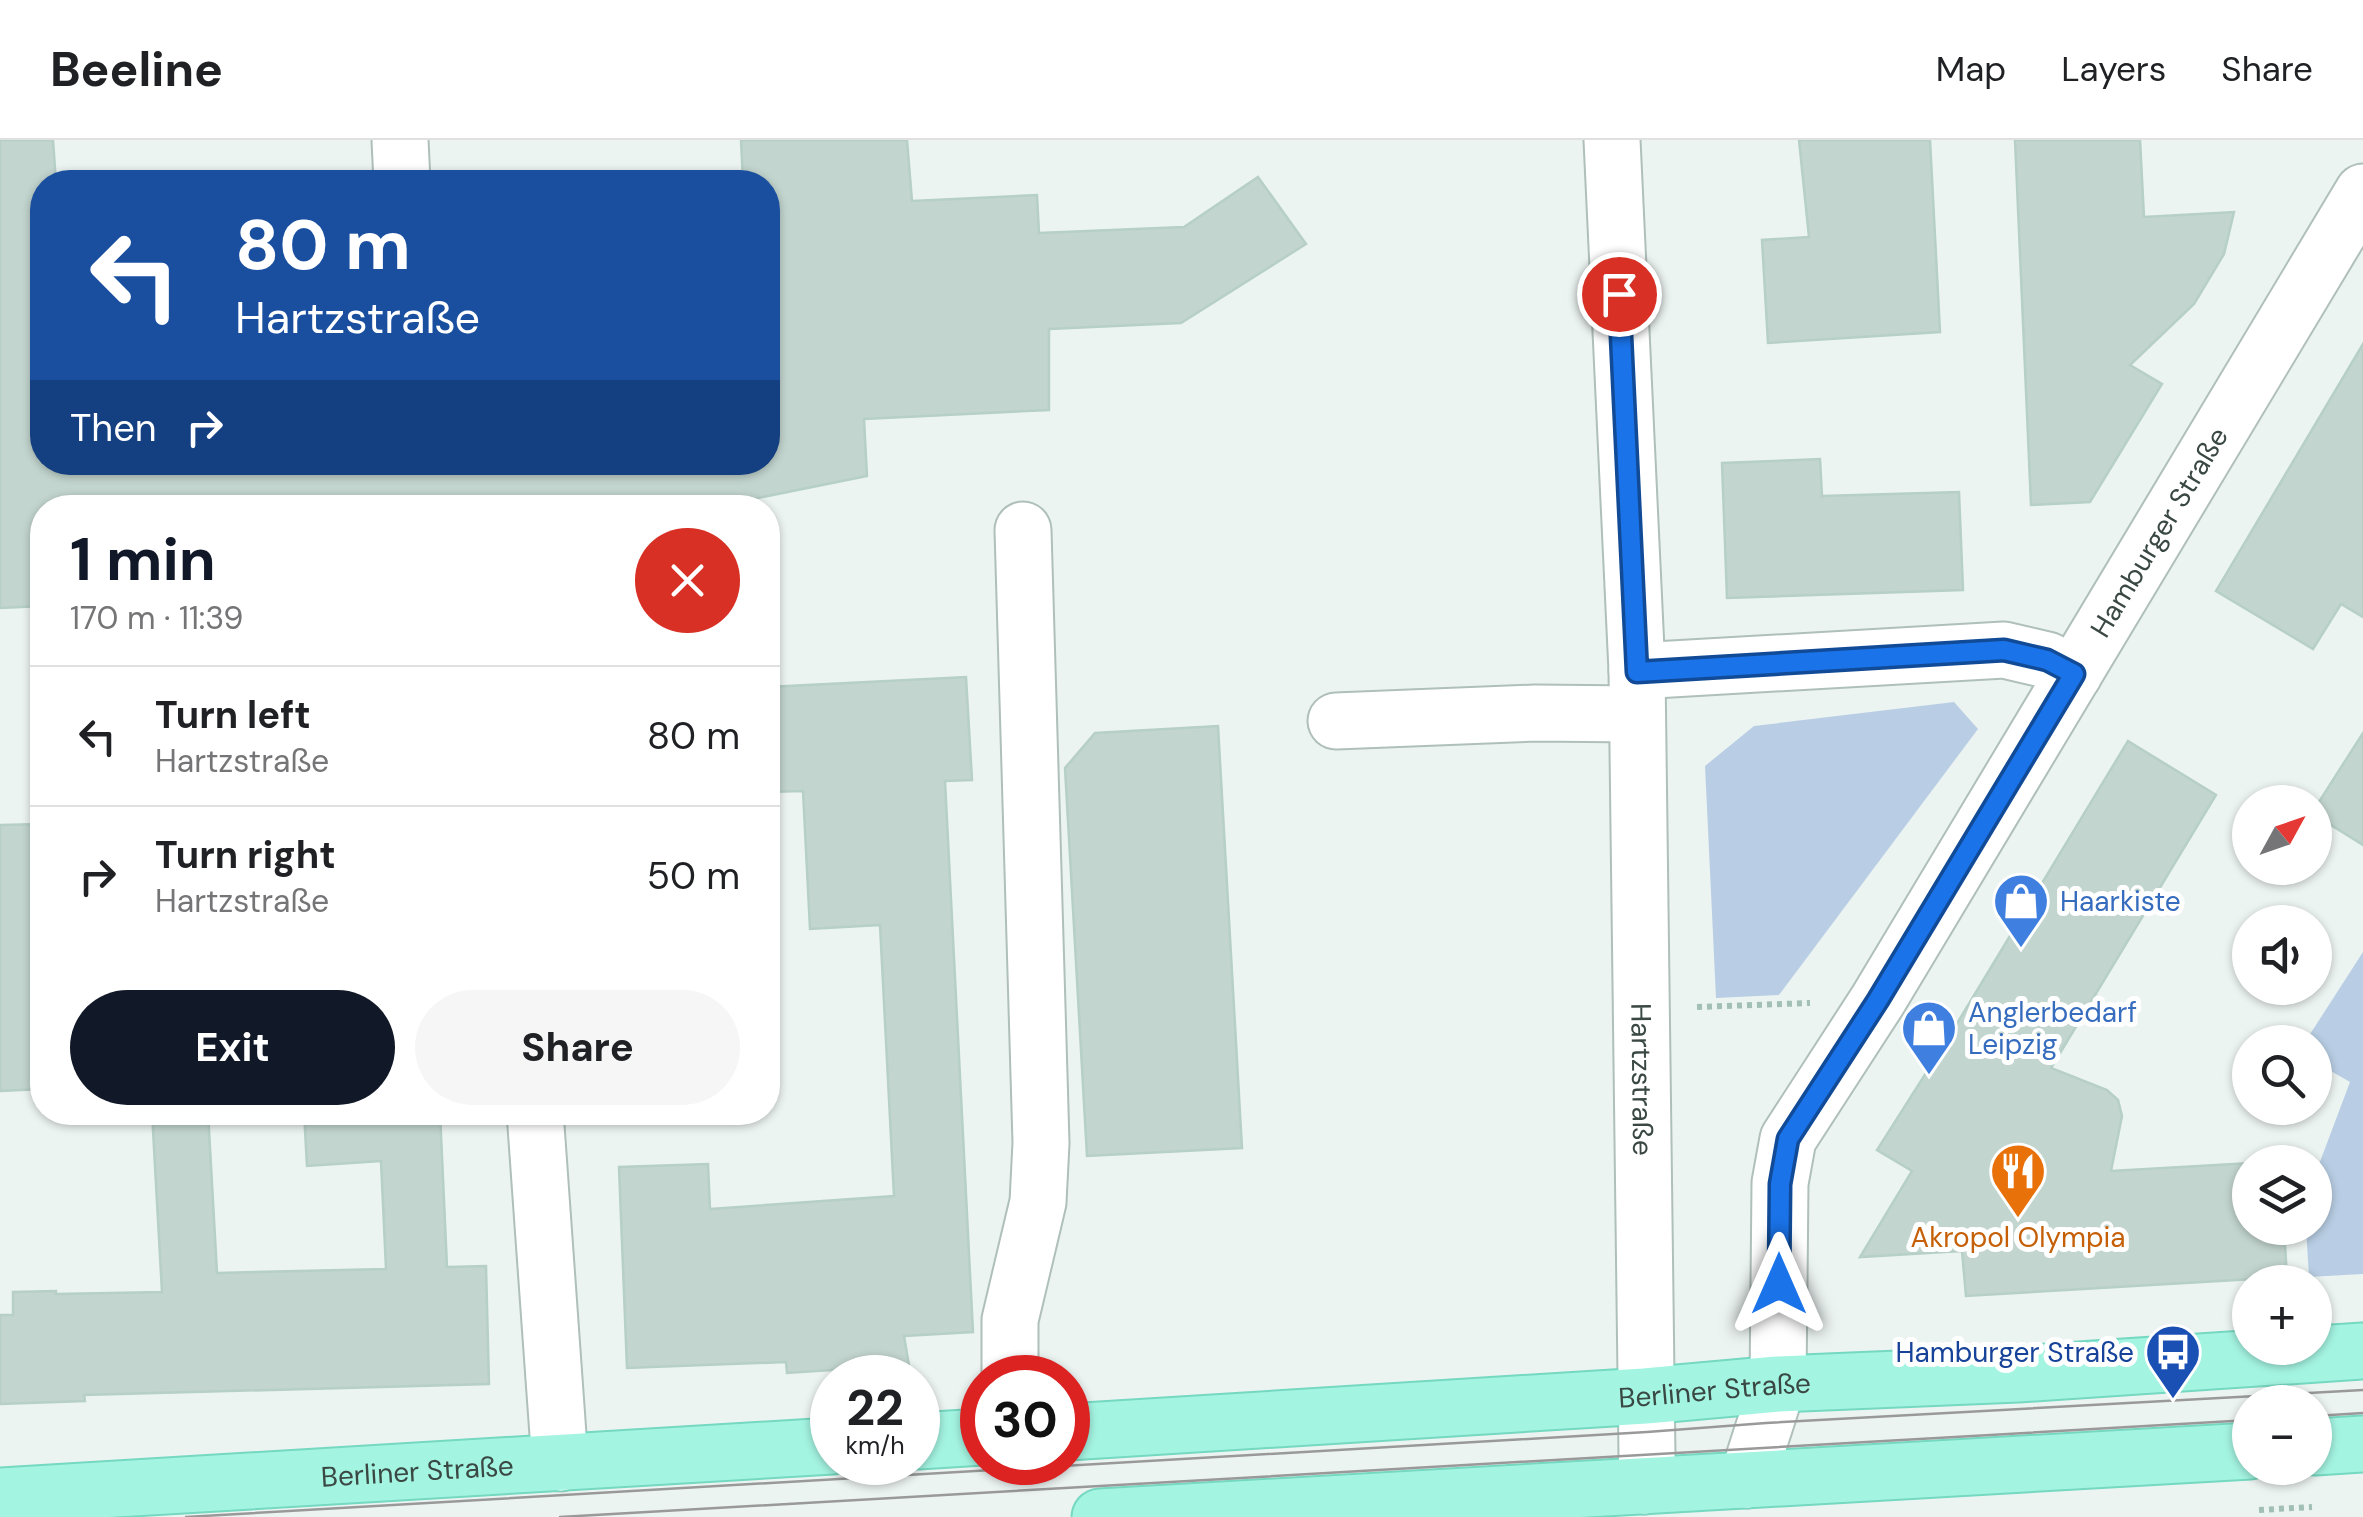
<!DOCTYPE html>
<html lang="en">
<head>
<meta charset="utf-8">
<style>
	:root { --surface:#fff; --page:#f6f6f6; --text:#202124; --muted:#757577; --line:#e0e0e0; --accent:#111827 }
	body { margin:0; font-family:"DM Sans",sans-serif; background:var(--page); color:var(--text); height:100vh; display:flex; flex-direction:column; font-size:38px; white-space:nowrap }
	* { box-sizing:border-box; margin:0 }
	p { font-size:32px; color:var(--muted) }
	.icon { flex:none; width:55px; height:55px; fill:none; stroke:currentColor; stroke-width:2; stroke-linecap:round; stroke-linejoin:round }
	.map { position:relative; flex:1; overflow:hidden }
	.drawer { position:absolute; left:30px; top:355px; width:750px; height:630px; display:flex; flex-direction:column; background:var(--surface); border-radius:40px; box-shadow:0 2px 8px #0004 }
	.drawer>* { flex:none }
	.hud { position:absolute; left:30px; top:30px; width:750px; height:305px; border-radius:40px; box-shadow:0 2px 8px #0004; background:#1a4fa0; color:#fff; overflow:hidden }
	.needle { width:65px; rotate:50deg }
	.buttons { position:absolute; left:2232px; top:645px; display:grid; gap:20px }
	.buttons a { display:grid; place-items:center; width:100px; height:100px; border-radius:50%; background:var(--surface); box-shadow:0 2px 8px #0004; font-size:50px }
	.speed { position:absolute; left:810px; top:1215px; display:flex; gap:20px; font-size:50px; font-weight:700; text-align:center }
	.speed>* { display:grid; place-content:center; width:130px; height:130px; border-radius:50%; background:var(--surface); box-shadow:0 2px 8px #0004; line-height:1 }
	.speed small { font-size:25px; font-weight:400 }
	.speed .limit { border:15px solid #d22; background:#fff; color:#111 }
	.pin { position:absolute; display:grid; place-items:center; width:85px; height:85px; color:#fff; margin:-42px; border:5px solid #fff; border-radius:50%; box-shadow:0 2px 10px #0007 }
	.me { position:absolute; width:110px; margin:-55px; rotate:0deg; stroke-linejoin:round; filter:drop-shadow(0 0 8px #0008) }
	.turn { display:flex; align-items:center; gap:35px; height:210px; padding:0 40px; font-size:45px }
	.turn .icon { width:130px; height:130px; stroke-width:2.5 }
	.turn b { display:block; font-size:70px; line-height:85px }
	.then { display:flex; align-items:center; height:95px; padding:0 40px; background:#0003; gap:20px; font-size:38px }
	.round { display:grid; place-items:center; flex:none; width:105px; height:105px; border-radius:52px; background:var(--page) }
	.head { display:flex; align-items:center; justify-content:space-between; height:170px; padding:0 40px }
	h1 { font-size:60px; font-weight:700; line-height:75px; color:var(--accent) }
	.primary-button { display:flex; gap:20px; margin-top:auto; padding:20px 40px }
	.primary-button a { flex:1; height:115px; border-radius:60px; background:var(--accent); color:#fff; font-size:40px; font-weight:700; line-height:115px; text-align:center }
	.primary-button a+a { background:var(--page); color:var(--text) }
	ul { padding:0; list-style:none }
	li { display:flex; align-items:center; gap:30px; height:140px; padding:0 40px; border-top:2px solid var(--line) }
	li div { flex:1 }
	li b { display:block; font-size:38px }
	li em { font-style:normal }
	header { display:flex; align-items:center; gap:60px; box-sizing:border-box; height:140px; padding:0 50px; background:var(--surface); border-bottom:2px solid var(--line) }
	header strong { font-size:48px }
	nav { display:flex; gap:55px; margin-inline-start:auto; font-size:35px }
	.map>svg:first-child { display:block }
	.green { fill:#b9cee4 }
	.building { fill:#c2d5ce; stroke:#b6cfc7; stroke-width:2.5 }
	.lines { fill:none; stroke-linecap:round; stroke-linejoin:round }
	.minor-casing { stroke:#afbfba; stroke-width:59 }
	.major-casing { stroke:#75d8c0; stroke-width:59 }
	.path { stroke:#a2bfb6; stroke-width:6; stroke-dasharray:5 5; stroke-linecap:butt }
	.minor { stroke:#fff; stroke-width:55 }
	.major { stroke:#a4f4e2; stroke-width:55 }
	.tram { stroke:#999; stroke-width:2.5 }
	.route-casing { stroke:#114b97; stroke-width:25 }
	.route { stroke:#1a73e8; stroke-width:18 }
	.labels { text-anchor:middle; stroke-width:10; stroke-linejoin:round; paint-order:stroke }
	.street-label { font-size:28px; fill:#3a4843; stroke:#fff }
	.shop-label { font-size:28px; fill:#366cbe; stroke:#fff; text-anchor:start }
	.food-label { font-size:28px; fill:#c56008; stroke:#fff }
	.transit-label { font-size:28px; fill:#164399; stroke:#fff; text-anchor:end }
</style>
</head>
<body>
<header>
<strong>Beeline</strong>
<nav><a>Map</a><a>Layers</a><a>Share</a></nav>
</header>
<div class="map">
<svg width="2363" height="1377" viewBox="0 0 2363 1377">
	<rect width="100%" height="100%" fill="#ecf4f2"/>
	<!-- green -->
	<g class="green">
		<polygon points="1954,562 1978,589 1779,855 1716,858 1705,626 1754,586"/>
		<polygon points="2363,812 2363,1134 2309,1137 2306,1088 2315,1088 2315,1035 2350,942 2315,922 2315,902 2305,902"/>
	</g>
	<!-- building -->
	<g class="building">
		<polygon points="0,0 53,0 56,42 42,42 42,322 768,322 768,42 743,42 741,0 907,0 912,61 1037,55 1039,93 1184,87 1258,37 1306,104 1181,183 1049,189 1049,270 864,279 867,336 708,368 42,368 42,466 0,468"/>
		<polygon points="1799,0 1930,0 1940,192 1768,203 1762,100 1809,97"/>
		<polygon points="2015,0 2140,0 2144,77 2234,72 2224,114 2194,164 2130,225 2162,244 2090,362 2031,365"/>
		<polygon points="2363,204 2363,477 2341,464 2313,509 2216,451"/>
		<polygon points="1820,319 1822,356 1959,352 1963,450 1727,458 1722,323"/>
		<polygon points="966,537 972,640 945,641 973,1192 904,1196 909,1225 787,1233 786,1222 627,1228 619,1027 708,1024 710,1069 894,1056 880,785 810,789 803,651 768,652 768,547"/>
		<polygon points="1218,586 1242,1008 1087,1016 1065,628 1095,593"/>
		<polygon points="2363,593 2363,705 2315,675 2315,668"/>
		<polygon points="2128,601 2216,655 2051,928 2107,950 2118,960 2122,976 2111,1031 2250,1023 2250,1088 2284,1088 2287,1137 1966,1156 1962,1111 1860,1117 1912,1031 1877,1010 1947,900"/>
		<polygon points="42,684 42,949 0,951 0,685"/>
		<polygon points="152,972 208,972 217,1133 386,1129 381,1021 307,1026 304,972 440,972 447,1127 486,1126 489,1244 84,1255 85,1261 0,1264 0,1175 13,1175 13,1152 56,1151 56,1154 162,1152"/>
	</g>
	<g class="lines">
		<!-- minor casing -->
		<g class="minor-casing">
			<g id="minor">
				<polyline points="400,0 402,42"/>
				<path id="s1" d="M1612,0L1637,531L1647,1315L1644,1346"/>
				<polyline points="1637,531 2004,510 2047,520 2074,534"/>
				<polyline points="1336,581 1535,573 1637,574"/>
				<polyline points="535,972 560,1323"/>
				<polyline points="1010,1238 1010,1180 1038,1062 1041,1003 1023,390"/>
				<path id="s2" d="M1747,1340L1778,1244L1780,1043L1788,999L1878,860L2363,52"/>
			</g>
		</g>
		<!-- major casing -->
		<g class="major-casing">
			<g id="major">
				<path id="s3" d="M1068,1292L1645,1256L1778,1244L2018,1234L2363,1211"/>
				<polyline points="918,1301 982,1297"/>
				<polyline points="2315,1307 2363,1304"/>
				<path id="s4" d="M0,1356L832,1306"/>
				<polyline points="1100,1377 2250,1311"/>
			</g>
		</g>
		<!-- path -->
		<g class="path">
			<polyline points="1697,867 1810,863"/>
			<polyline points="2259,1370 2312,1367"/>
		</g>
		<!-- minor -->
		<use href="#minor" class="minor"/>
		<!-- major -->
		<use href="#major" class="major"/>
		<!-- tram -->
		<g class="tram">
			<polyline points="2315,1276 2363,1273"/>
			<polyline points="186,1377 1647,1292 1766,1283 2363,1250"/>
			<polyline points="560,1377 2250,1280"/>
		</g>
	</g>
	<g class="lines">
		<!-- route casing -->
		<g class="route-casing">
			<polyline id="route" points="1619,154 1637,532 2004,510 2047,520 2074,534 1878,860 1788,999 1780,1044 1779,1144"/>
		</g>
		<!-- route -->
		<use href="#route" class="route"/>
	</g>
	<!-- icons -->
	<defs>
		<g id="shop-pin" transform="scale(2.875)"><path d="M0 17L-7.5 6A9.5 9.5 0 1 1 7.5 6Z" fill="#3f7fe0" stroke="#fff"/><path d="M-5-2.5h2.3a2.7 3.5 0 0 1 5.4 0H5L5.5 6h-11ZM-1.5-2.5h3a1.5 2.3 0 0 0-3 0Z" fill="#fff"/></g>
		<g id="restaurant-pin" transform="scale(2.875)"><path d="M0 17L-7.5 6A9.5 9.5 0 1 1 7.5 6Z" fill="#e8710a" stroke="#fff"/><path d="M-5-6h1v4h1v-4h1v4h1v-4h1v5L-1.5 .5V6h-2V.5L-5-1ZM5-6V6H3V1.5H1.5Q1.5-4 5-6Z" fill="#fff"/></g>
		<g id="bus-pin" transform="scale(2.875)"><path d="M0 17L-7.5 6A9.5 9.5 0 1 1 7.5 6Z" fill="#1a4fb4" stroke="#fff"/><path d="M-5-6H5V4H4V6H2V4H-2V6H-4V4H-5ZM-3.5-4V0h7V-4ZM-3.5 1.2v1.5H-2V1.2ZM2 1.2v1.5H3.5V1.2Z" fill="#fff"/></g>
	</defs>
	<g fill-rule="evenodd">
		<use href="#shop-pin" x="2021" y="761"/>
		<use href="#shop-pin" x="1929" y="888"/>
		<use href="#restaurant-pin" x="2018" y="1031"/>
		<use href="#bus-pin" x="2173" y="1212"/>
	</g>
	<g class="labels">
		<!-- street labels -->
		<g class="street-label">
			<text dy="10" stroke="none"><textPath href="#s2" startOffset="1058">Hamburger Straße</textPath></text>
			<text dy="10" stroke="none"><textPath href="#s1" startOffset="940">Hartzstraße</textPath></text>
			<text dy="10" stroke="none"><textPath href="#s3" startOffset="648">Berliner Straße</textPath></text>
			<text dy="10" stroke="none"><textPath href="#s4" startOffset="418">Berliner Straße</textPath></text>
		</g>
		<!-- shop labels -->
		<g class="shop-label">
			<text x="2060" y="771">Haarkiste</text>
			<text x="1968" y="882">Anglerbedarf<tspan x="1968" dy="32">Leipzig</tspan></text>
		</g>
		<!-- food labels -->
		<g class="food-label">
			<text x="2018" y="1107">Akropol Olympia</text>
		</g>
		<!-- transit labels -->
		<g class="transit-label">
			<text x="2134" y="1222">Hamburger Straße</text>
		</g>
	</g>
</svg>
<div class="buttons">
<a><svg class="needle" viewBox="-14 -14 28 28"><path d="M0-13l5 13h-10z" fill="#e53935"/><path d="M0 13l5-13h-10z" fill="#757577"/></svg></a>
<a><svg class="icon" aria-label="sound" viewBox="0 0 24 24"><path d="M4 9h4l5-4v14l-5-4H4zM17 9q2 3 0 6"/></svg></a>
<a><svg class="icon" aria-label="search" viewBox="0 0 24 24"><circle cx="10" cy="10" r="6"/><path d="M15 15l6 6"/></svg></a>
<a><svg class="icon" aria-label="layers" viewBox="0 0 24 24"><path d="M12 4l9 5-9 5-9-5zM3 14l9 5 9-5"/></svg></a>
<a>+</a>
<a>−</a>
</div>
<div class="speed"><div>22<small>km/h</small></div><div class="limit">30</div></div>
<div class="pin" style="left:1619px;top:154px;background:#d93025"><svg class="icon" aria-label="arrive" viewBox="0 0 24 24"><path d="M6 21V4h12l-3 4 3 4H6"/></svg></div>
<svg class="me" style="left:1779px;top:1144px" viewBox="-20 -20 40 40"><path d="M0-17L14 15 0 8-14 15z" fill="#1a73e8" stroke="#fff" stroke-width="4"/></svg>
<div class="hud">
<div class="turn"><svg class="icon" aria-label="left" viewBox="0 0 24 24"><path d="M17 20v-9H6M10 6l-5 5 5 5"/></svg><div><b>80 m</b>Hartzstraße</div></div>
<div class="then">Then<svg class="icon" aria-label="right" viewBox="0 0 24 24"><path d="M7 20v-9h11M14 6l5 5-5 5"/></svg></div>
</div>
<section class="drawer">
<div class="head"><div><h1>1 min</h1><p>170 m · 11:39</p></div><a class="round" style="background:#d93025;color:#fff"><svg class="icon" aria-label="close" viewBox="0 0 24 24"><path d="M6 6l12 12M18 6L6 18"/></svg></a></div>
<ul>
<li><svg class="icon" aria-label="left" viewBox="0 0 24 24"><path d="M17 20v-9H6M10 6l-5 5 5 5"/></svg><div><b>Turn left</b><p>Hartzstraße</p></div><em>80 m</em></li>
<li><svg class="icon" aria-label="right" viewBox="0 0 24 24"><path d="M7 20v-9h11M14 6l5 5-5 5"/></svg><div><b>Turn right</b><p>Hartzstraße</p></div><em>50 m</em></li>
</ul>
<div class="primary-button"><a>Exit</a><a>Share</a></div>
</section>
</div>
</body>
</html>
